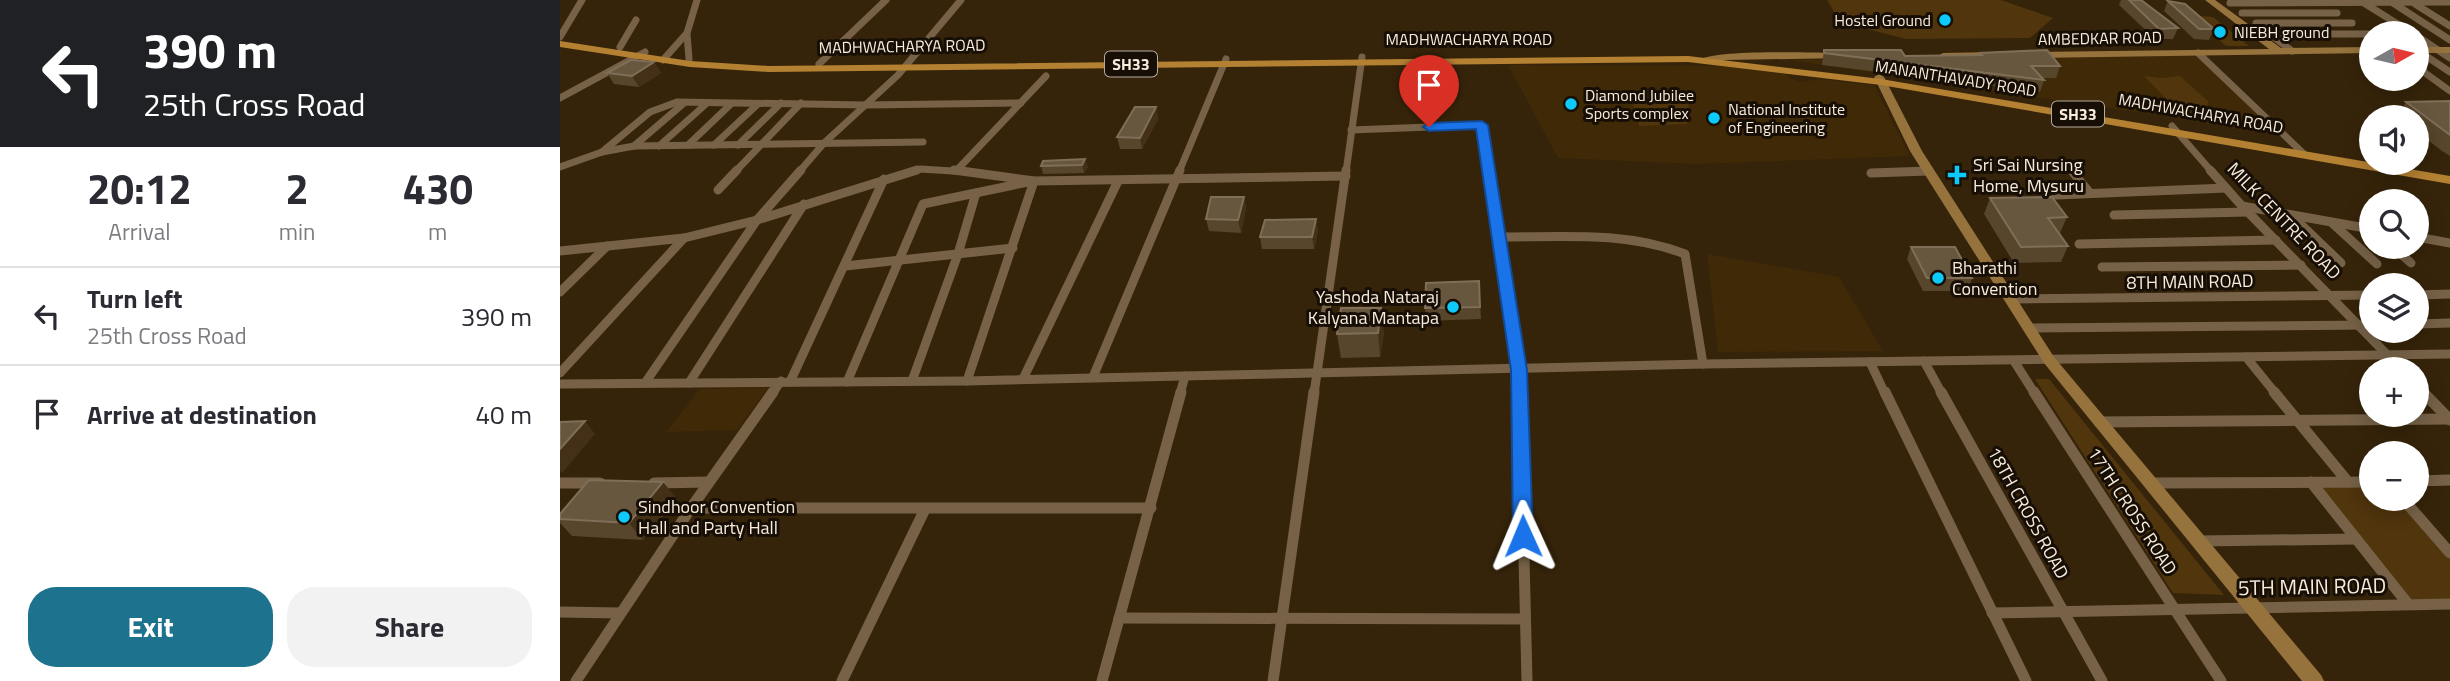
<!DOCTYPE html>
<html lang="en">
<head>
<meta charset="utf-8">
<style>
	:root { --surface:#fff; --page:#f2f2f3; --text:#2b2b33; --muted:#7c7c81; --line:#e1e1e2; --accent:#1d738d }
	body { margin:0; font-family:"Titillium Web",sans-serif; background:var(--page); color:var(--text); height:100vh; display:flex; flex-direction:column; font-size:26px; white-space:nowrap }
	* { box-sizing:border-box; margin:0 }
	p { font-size:23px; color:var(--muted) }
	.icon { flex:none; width:38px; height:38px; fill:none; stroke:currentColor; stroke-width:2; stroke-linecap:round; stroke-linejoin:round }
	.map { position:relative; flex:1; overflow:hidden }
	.panel { display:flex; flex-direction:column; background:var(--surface); width:560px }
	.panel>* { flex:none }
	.hud { background:#202124; color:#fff; overflow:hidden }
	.needle { width:46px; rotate:82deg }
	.buttons { position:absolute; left:1799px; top:21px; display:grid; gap:14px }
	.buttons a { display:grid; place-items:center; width:70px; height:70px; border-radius:50%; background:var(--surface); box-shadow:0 4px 18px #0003; font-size:35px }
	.pin { position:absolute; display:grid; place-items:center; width:60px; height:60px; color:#fff; margin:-72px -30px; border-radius:50% 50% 50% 0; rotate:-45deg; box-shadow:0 0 7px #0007 }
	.pin .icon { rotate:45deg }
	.me { position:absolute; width:77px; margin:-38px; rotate:359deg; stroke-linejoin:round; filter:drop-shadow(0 0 5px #0008) }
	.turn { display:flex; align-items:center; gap:24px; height:147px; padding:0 28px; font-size:32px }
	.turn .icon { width:91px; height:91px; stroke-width:2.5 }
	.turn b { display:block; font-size:49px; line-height:60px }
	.eta { display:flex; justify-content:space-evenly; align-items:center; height:119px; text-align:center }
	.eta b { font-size:42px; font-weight:700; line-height:49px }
	.primary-button { display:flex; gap:14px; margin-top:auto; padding:14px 28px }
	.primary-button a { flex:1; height:80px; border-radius:28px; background:var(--accent); color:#fff; font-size:28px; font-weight:700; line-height:80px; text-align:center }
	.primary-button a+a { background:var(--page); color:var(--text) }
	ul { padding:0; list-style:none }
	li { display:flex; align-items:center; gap:21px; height:98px; padding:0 28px; border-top:2px solid var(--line) }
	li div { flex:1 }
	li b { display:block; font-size:26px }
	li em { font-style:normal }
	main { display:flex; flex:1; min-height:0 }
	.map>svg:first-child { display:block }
	.built { fill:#3f2906 }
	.green { fill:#50350d }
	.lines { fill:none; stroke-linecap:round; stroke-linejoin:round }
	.street-far2 { stroke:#776248; stroke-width:7 }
	.street-far1 { stroke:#776248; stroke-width:9 }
	.street { stroke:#776248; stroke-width:11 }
	.secondary { fill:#96723d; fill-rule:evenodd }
	.primary { fill:#b48132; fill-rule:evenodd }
	.wall { fill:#57452c }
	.shaded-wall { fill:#433017 }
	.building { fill:#68573f; stroke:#7f6e58; stroke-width:2 }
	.route { fill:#1a73e8; stroke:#114b97; stroke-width:2 }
	.poi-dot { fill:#0ccafa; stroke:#170f05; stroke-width:2.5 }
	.labels { text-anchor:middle; stroke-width:6; stroke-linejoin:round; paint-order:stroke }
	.far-poi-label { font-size:16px; fill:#f8ecdd; stroke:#170f05; text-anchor:start }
	.far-street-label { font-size:16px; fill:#f8ecdd; stroke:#170f05 }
	.shield { fill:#170f05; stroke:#b4aa9c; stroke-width:2 }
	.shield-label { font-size:16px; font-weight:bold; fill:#f8ecdd }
	.poi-label { font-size:18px; fill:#f8ecdd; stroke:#170f05; text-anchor:start }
	.street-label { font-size:18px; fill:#f8ecdd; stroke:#170f05 }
	.near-street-label { font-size:21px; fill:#f8ecdd; stroke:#170f05 }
</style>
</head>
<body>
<main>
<section class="panel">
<div class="hud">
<div class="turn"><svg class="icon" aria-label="left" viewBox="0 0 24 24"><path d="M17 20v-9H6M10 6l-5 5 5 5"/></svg><div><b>390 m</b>25th Cross Road</div></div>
</div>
<div class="eta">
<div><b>20:12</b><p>Arrival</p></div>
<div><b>2</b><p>min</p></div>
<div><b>430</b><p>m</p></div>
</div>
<ul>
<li><svg class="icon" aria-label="left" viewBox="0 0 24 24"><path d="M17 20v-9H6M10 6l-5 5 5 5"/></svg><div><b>Turn left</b><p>25th Cross Road</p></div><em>390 m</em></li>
<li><svg class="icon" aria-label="arrive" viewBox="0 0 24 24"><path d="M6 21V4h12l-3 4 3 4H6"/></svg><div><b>Arrive at destination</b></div><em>40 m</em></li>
</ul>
<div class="primary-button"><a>Exit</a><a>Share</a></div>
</section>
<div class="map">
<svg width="1890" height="681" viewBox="0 0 1890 681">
	<rect width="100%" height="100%" fill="#36240a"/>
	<!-- built -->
	<g class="built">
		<polygon points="1478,56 1639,56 1717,127 1698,133 1596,115 1229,60"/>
		<polygon points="948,65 1160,66 1227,74 1231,79 1242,82 1259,79 1314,85 1350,156 1137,164 998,158"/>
		<polygon points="1147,254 1279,277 1323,351 1158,352"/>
		<polygon points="208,388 177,430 106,432 140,389"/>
	</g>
	<!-- green -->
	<g class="green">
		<polygon points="1267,0 1441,0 1493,18 1470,38 1346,39 1280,22"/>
		<polygon points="1630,15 1653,17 1689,46 1666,46"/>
		<polygon points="1584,76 1601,78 1620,76 1649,102 1645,108 1608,101"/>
		<polygon points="1071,96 1124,96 1129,107 1127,124 1079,126"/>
		<polygon points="1475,379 1489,379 1664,595 1613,593"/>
		<polygon points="1759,485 1811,485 1811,499 1838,499 1890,559 1890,599 1850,599"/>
	</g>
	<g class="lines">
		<!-- street-far2 -->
		<g class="street-far2">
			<polyline points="1670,3 1890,2"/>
			<polyline points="1804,3 1852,33"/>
			<polyline points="1833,3 1890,40"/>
			<polyline points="1855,4 1890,26"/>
			<polyline points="1682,13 1777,13"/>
			<polyline points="1696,23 1792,23"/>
			<polyline points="127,34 129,59"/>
			<polyline points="1710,34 1808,34"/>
			<polyline points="1711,35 1732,51"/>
			<polyline points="1857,36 1890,58"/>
			<polyline points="0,37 22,0"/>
			<polyline points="60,47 76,20"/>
			<polyline points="1857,50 1890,72"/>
			<polyline points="1638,53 1744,154"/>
			<polyline points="103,60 127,33 137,0"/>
			<polyline points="259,64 326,0"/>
			<polyline points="1857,67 1890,91"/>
			<polyline points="0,98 85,52"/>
			<polyline points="1612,126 1652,172"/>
			<polyline points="791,130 922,125 929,172"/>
			<polyline points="128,145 171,104"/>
			<polyline points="154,145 198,104"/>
			<polyline points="178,145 221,103"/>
			<polyline points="74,146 124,103"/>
			<polyline points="99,146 146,104"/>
			<polyline points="42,152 90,112 117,102 305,105 461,103"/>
			<polyline points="1508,166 1513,172"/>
			<polyline points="0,167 42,152 74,146 363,142"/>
			<polyline points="397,170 486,76"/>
			<polyline points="175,172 241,103"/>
			<polyline points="239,172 264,143 338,75 401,0"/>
			<polyline points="351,172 360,169 409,172"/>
			<polyline points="619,172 666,59"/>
			<polyline points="786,172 802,57"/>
			<polyline points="1350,172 1369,171"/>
		</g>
		<!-- street-far1 -->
		<g class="street-far1">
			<polyline points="394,170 474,181 786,176"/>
			<polyline points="929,170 959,370 960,394"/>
			<polyline points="1511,170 1530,193"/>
			<polyline points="1650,170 1682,206 1841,369"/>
			<polyline points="1311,173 1369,171"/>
			<polyline points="158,190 177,170"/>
			<polyline points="1496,195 1666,188"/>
			<polyline points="1682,206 1811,229"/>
			<polyline points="1554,215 1688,212"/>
			<polyline points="1731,215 1781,263"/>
			<polyline points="1771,222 1817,264"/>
			<path d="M939,237C1002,237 1065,231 1125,254L1143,364"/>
			<polyline points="1857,237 1890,243"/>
			<polyline points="1519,244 1716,240"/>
			<polyline points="1833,247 1851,263"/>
			<polyline points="0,251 124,238 197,220 357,170"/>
			<polyline points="285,266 453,248"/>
			<polyline points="1542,267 1741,265"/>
			<polyline points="0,292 47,246"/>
			<polyline points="1857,295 1890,294"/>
			<polyline points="1449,299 1811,295"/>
			<polyline points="1857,324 1890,323"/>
			<polyline points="1468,328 1811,325"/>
			<polyline points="1686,357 1716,394"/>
			<polyline points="1364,361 1382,394"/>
			<polyline points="1454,361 1475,394"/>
			<polyline points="1310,362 1325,394"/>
			<polyline points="0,373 124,238"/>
			<polyline points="533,377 620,170"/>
			<polyline points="463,379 558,181"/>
			<polyline points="352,381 398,254 416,193"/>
			<polyline points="407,381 474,181"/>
			<polyline points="230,382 324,179"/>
			<polyline points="287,382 363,204 468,182"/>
			<polyline points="85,383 197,220 241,170"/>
			<polyline points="129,383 244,204"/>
			<polyline points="0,384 407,381 1143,364 1890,354"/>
			<polyline points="1857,386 1864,394"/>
			<polyline points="212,394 221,381"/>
			<polyline points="620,394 625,376"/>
			<polyline points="754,394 786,170"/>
		</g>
		<!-- street -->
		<g class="street">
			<polyline points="960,392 967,681"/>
			<polyline points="1325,392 1466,681"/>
			<polyline points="1381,392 1542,681"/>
			<polyline points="1474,392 1661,681"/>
			<polyline points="1714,392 1788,482"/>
			<polyline points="1863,392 1890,420"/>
			<polyline points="1539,422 1888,419"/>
			<polyline points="1857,481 1890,480"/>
			<polyline points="1751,482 1848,604"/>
			<polyline points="0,483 40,483"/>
			<polyline points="94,483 149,482"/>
			<polyline points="1590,483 1811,482"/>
			<polyline points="1843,499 1890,553"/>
			<polyline points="131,508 591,508"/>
			<polyline points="1638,541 1796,539"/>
			<polyline points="0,612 60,613"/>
			<polyline points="1432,613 1890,604"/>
			<polyline points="559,618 965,619"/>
			<polyline points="16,681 131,508 213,392"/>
			<polyline points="282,681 365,509"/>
			<polyline points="542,681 621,392"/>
			<polyline points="713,681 754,392"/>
		</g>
		<!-- secondary -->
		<g class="secondary">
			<polygon points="1645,0 1655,0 1721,48 1811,47 1811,53 1474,58 1469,55 1474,52 1709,49"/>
			<rect x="1857" y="47" width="33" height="6"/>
			<polygon points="1437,52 1442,55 1440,57 1383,59 1378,56 1383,53"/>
			<path d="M1283,53L1286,54V58L1167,60L1144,63L1139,60C1156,49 1257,53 1283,53Z"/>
			<polygon points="1319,74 1324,77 1362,151 1494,357 1761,675 1764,681 1742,681 1484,363 1350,151 1314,77"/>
		</g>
		<!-- primary -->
		<polygon class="primary" points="0,41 130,61 209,66 1128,56 1321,79 1890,176 1890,184 1321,85 1128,62 209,72 130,67 0,47"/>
	</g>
	<!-- wall -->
	<g class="wall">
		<polygon points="1561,0 1581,0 1618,28 1613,39 1595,39 1559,5"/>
		<polygon points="1608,1 1654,29 1649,40 1634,39 1604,11"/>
		<polygon points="1264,50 1345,56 1419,55 1420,53 1500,66 1496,78 1481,78 1484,80 1480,92 1262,65"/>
		<polygon points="94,62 101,73 79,87 54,84 47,73"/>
		<polygon points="1890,101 1890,156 1882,151 1857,132 1857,117 1837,117 1846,102"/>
		<polygon points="596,107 598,119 582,149 560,149 557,137"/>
		<polygon points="525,159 528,167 524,173 483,174 481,166"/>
		<polygon points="684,197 686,208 681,233 649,231 646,219"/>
		<polygon points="1430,198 1507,217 1500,233 1499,233 1508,246 1501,262 1454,263 1424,214"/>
		<polygon points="756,219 758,231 754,249 702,249 700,237"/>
		<polygon points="1351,247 1412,278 1408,291 1363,291 1347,259"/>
		<polygon points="919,281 921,319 866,321 865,308"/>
		<polygon points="824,332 820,357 781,358 777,334"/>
		<polygon points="117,499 83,540 12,536 0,523 0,514"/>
	</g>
	<!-- shaded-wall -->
	<g class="shaded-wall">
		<polygon points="94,62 101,73 79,87 72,76"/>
		<polygon points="596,107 598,119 582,149 580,138"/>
		<polygon points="525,159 528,167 524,173 522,165"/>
		<polygon points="684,197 686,208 681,233 678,220"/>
		<polygon points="756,219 758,231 754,249 752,237"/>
		<polygon points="821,308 824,332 820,357 818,333"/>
		<polygon points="25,421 35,434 2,473 0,471 0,449"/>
		<polygon points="103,482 117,499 83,540 69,523"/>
	</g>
	<!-- building -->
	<g class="building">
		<polygon points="1569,0 1581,0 1618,28 1599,29"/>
		<polygon points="1608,1 1625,4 1654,29 1639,29"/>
		<polygon points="1264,50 1341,50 1345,56 1422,55 1420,53 1487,50 1500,66 1471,66 1484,80 1264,53"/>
		<polygon points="71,60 94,62 72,76 47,73"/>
		<polygon points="1890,101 1890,135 1846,102"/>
		<polygon points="575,107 596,107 580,138 557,137"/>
		<polygon points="525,159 522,165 481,166 483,161"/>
		<polygon points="651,197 684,197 678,220 646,219"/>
		<polygon points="1492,197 1507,217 1488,218 1508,246 1461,247 1430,198"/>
		<polygon points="756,219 752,237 700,237 705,220"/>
		<polygon points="1351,247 1395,247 1412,278 1367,278"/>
		<polygon points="919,281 920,307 865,308 866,283"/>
		<polygon points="781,308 821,308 818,333 777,334"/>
		<polygon points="25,421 0,449 0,422"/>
		<polygon points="29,480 103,482 69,523 0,519 0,514"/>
	</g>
	<!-- route -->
	<polygon class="route" points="922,121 928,125 967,370 973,536 970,542 963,544 956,542 953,536 951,370 916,129 869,131 863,127 869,123"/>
	<!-- markers -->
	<g class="poi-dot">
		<circle cx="1385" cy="20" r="7"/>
		<circle cx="1660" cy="32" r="7"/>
		<circle cx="1011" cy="104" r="7"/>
		<circle cx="1154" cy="118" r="7"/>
		<path d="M1393.5 164.5h7v7h7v7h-7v7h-7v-7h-7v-7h7z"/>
		<circle cx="1378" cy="278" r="7"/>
		<circle cx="893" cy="307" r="7"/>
		<circle cx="64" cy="517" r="7"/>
	</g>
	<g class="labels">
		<!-- far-poi labels -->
		<g class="far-poi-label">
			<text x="1371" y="26" text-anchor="end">Hostel Ground</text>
			<text x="1674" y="38">NIEBH ground</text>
			<text x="1025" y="101">Diamond Jubilee<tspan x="1025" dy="18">Sports complex</tspan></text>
			<text x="1168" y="115">National Institute<tspan x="1168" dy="18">of Engineering</tspan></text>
		</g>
		<!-- far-street labels -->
		<g class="far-street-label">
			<text transform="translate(1540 38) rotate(-1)" y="6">AMBEDKAR ROAD</text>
			<text x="909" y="45">MADHWACHARYA ROAD</text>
			<text transform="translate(342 46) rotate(-1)" y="6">MADHWACHARYA ROAD</text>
			<text transform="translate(1396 78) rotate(9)" y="6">MANANTHAVADY ROAD</text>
			<text transform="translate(1641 113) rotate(10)" y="6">MADHWACHARYA ROAD</text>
		</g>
		<!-- shield labels -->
		<g class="shield">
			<rect x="545" y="51.5" width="52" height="25" rx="5"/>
			<rect x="1492" y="101.5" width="52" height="25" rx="5"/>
		</g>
		<g class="shield-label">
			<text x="571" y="70">SH33</text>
			<text x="1518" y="120">SH33</text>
		</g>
		<!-- poi labels -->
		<g class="poi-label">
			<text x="1413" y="171">Sri Sai Nursing<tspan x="1413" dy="21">Home, Mysuru</tspan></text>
			<text x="1392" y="274">Bharathi<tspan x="1392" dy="21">Convention</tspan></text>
			<text x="879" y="303" text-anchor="end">Yashoda Nataraj<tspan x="879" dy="21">Kalyana Mantapa</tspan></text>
			<text x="78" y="513">Sindhoor Convention<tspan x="78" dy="21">Hall and Party Hall</tspan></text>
		</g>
		<!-- street labels -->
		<g class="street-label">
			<text transform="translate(1724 221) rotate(46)" y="6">MILK CENTRE ROAD</text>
			<text transform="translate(1630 282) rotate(-1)" y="6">8TH MAIN ROAD</text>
			<text transform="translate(1572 511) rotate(57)" y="6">17TH CROSS ROAD</text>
			<text transform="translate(1468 513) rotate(61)" y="6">18TH CROSS ROAD</text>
		</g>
		<!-- near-street labels -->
		<g class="near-street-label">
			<text transform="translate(1752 587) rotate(-1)" y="7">5TH MAIN ROAD</text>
		</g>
	</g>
</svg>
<div class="buttons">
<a><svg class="needle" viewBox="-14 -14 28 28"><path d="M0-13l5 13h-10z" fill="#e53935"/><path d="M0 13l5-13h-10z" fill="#7c7c81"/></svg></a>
<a><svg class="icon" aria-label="sound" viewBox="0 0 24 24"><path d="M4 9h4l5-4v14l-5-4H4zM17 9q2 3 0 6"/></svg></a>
<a><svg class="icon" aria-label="search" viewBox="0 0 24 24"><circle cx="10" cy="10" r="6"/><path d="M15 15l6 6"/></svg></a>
<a><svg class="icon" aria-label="layers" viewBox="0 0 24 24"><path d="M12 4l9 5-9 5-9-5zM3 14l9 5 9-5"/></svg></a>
<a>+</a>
<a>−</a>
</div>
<div class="pin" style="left:869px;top:127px;background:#d93025"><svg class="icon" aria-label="arrive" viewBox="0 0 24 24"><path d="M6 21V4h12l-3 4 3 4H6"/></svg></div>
<svg class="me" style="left:963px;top:536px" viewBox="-20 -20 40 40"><path d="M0-17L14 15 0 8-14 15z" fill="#1a73e8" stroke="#fff" stroke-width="4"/></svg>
</div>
</main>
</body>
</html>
